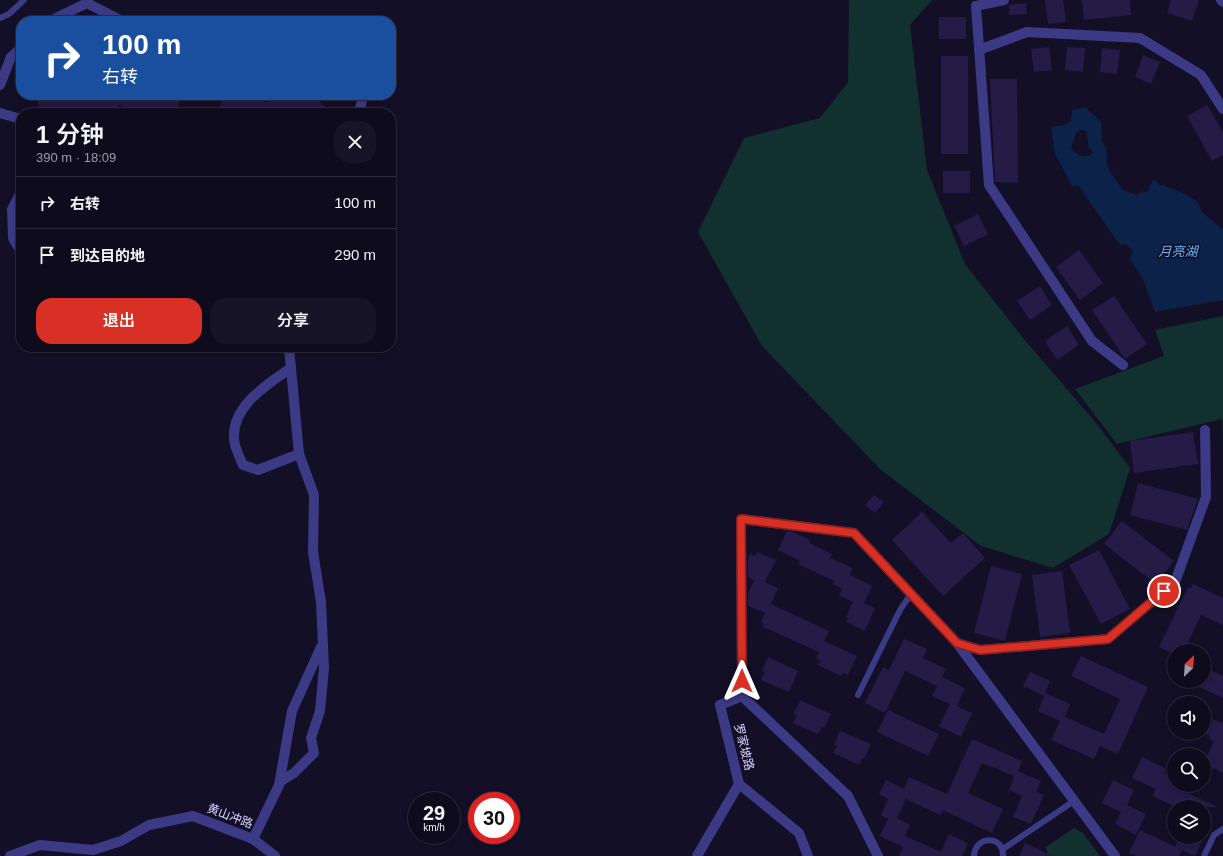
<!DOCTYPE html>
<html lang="zh">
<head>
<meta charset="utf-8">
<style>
	:root { --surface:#0e0b1c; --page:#171425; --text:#f1f3f6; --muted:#9b9ba3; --line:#2e2b3b; --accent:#d93025 }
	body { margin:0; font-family:Arial,"Noto Sans SC",sans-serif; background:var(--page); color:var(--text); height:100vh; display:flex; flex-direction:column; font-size:15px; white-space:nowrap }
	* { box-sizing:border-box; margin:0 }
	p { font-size:13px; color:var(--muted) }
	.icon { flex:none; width:22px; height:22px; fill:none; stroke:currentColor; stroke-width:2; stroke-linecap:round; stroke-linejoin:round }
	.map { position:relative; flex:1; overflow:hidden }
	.drawer { position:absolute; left:16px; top:108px; width:380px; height:244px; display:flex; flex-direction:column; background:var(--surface); border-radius:16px; box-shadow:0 2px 6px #0003,0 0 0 1px var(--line) }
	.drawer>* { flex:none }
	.hud { position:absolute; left:16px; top:16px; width:380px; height:84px; border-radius:16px; box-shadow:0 2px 6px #0003,0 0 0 1px var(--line); background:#1a4fa0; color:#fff; overflow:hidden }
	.needle { width:26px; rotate:25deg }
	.controls { position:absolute; left:1167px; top:644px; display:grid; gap:8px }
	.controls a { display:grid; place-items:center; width:44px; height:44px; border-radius:50%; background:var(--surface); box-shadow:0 2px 6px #0003,0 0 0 1px var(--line); font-size:20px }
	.speed { position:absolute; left:408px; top:792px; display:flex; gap:8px; font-size:20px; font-weight:700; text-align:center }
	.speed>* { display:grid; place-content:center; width:52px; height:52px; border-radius:50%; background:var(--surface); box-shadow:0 2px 6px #0003,0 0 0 1px var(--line); line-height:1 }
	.speed small { font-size:10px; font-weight:400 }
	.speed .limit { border:6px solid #d22; background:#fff; color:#111 }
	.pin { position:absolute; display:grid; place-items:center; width:34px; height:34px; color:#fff; margin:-17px; border:2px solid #fff; border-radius:50%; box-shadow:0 1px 4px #0007 }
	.me { position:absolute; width:44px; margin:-22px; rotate:0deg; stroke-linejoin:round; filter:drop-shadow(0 0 3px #0008) }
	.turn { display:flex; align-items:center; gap:14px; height:84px; padding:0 20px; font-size:18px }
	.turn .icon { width:52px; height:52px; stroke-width:2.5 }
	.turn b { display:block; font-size:28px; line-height:34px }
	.round { display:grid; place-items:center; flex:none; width:42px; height:42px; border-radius:16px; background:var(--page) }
	.head { display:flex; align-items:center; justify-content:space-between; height:68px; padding:0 20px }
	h1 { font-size:24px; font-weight:600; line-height:30px }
	.cta { display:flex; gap:8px; margin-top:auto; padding:8px 20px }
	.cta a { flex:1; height:46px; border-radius:16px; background:var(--accent); color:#fff; font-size:16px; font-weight:600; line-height:46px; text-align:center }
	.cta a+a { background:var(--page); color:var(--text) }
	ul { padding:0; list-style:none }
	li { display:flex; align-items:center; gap:12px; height:52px; padding:0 20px; border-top:1px solid var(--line) }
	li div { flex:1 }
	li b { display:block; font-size:15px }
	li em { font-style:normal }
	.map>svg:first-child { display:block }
	.green { fill:#12302f }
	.water { fill:#0c2248; fill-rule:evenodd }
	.building { fill:#241b47 }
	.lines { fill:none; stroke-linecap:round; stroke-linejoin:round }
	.lane { stroke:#3d3a85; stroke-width:6 }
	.street { stroke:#3d3a85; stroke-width:10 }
	.route-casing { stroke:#8d1f18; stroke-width:10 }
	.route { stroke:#d93025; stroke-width:7 }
	.labels { text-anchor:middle; stroke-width:3.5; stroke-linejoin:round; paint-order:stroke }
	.street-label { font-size:12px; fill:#d9d4ff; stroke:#130f26 }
	.water-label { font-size:13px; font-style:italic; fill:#62b6ff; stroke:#130f26 }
</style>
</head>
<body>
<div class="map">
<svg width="1223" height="856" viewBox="0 0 1223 856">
	<rect width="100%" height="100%" fill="#130f26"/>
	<!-- green -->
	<g class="green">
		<polygon points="849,0 932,0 910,25 927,170 965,264 1023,338 1097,424 1130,468 1109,534 1053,568 981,546 881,470 762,346 698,232 744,138 820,118 848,82"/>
		<polygon points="1223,316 1223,442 1222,419 1117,444 1075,389 1164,356 1155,330"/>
		<polygon points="1074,828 1083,833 1100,856 1048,856 1046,847"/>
	</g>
	<!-- water -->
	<path class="water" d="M1085,107L1101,122L1102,141L1106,148L1107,164L1110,172L1123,190L1137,195L1143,191L1147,192L1154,178L1160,186L1163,185L1185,194L1197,201L1202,212L1223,230V300L1155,312L1143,279L1130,259L1133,251L1126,244L1120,245L1078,185L1072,186L1055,154L1051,127L1065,125L1071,121L1072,110ZM1080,130L1086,131L1089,147L1093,153C1085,159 1077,156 1071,148L1076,133Z"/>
	<!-- building -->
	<g class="building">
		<polygon points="1045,0 1063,0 1066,22 1048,24"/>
		<polygon points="1082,0 1130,0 1131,15 1084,20"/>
		<polygon points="1171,0 1199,0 1192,21 1167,13"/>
		<polygon points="1026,3 1027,14 1009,15 1009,5"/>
		<rect x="939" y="17" width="27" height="22"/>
		<polygon points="1049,47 1052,70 1034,72 1031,49"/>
		<polygon points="1067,47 1085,48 1083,72 1065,70"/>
		<polygon points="1102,48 1120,50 1117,74 1100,72"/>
		<polygon points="1143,55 1160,62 1151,84 1135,77"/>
		<rect x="941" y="56" width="27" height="98"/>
		<polygon points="990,79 1017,79 1018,183 995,182"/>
		<polygon points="38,95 182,95 175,113 142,113 120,105 105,113 47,113 38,105"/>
		<polygon points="215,95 241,95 266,102 299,95 319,101 332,113 217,113 222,101"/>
		<polygon points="1207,105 1223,132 1223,155 1212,161 1187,116"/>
		<rect x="943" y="171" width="27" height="22"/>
		<polygon points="978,214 988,234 964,246 954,226"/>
		<polygon points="1079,250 1103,283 1080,300 1056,267"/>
		<polygon points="1040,286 1052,305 1030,320 1017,301"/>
		<polygon points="1114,296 1147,344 1125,359 1092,310"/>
		<polygon points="1067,326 1079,345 1057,360 1045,341"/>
		<polygon points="1193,432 1198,464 1134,473 1130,441"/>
		<polygon points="1138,483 1198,499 1187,530 1130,515"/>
		<polygon points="874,495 884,502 875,513 865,505"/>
		<polygon points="922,512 951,543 963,533 985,558 943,596 892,540"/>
		<polygon points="1122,521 1174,561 1156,584 1104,544"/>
		<polygon points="787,531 793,532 810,540 809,543 832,554 830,558 853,568 850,575 872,586 864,603 875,608 865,631 846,622 848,618 846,617 853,602 839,595 842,589 833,584 834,581 798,564 800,561 778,550"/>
		<polygon points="1099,550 1130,609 1101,624 1069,565"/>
		<polygon points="757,552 776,560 765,582 778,588 771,604 829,631 824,641 857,656 848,675 843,673 841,676 818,665 821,661 816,658 819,652 763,627 764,624 761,622 765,613 748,606 748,593 754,580 748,577 748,559 750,554 755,556"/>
		<polygon points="991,566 1022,574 1005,641 974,633"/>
		<polygon points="1062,571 1070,633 1040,637 1032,575"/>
		<polygon points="1193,584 1223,598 1223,625 1201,615 1184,651 1174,651 1174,654 1159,647 1188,587 1191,588"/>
		<polygon points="904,639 927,649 923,658 946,669 942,677 965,688 957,706 972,713 961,737 939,726 950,704 932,696 937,686 905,671 885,713 865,703 883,667 889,670"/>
		<polygon points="1081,656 1148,687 1118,754 1100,746 1094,759 1051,740 1060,721 1038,711 1045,693 1070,704 1065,717 1104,734 1120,699 1071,676"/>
		<polygon points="768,657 798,671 789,692 761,680 765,672 762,671"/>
		<polygon points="1204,667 1223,676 1223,698 1186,681 1204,681"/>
		<polygon points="1030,672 1050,681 1044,696 1023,686"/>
		<polygon points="800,700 831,714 824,728 822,727 818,734 793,723 797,715 794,714"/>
		<polygon points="888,710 939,734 928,756 877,732"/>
		<polygon points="1213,719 1222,723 1223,722 1223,773 1204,763 1214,741 1209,739 1210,736 1206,734"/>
		<polygon points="840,731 871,744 864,759 862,758 859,765 833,753 837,746 834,745"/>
		<polygon points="972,739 1022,761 1018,771 1041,781 1036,792 1044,795 1031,824 1013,817 1022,796 1009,790 1014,776 982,763 968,793 1003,809 992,833 942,810 940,815 906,799 897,818 910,825 905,836 941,852 949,834 968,843 962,856 899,856 903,847 880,836 888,819 881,815 888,799 879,794 886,780 904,789 909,777 947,794"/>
		<polygon points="1142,757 1166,769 1164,773 1174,778 1174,785 1189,785 1186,792 1217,807 1176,807 1153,796 1156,789 1132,778"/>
		<polygon points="1113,780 1134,790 1127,805 1146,814 1136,835 1115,824 1121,812 1102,803"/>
		<polygon points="1140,830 1182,850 1179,856 1136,856 1129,853"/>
		<polygon points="1180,837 1204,837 1195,856 1175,847"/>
		<polygon points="1025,843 1053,856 1019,856"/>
	</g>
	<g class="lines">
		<!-- lane -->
		<g class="lane">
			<polyline points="0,18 9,14 24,0"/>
			<polyline points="858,695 900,610 911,594"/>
			<polyline points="1003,849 1074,801"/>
			<path d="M974,856C975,835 1004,835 1003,856"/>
			<polyline points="1204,856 1214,835 1223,829"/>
		</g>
		<!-- street -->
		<g class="street">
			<polyline points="1004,0 976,6 989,185 1092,341 1123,365"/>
			<polyline points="1221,0 1223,2"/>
			<polyline points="50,21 87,3 122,21"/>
			<polyline points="979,50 1027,32 1140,38 1201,75 1223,109"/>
			<polyline points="0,85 11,57 21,48"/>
			<polyline points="0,113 21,119"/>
			<polyline points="359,113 363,96 362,95"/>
			<polyline points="21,192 12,209 13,238 21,252"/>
			<path d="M291,368C266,385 227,409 235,445C237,452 240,458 243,465L258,470L299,454"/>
			<polyline points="957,643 1115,856"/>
			<polyline points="739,784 799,833 808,856"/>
			<polyline points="279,785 292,711 321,647"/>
			<polyline points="253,839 281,781 294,773 314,753 311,738 320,711 324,668 321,602 313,552 314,495 299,454 289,347"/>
			<polyline points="10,856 40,845 93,850 121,841 149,825 193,816 253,839 275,856"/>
			<polyline points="697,856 739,784 720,705 742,696"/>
			<polyline points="878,856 848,796 742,696 741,519 854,533 957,643 980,650 1108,639 1175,582 1206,497 1205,430"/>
		</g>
	</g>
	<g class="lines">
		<!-- route casing -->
		<g class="route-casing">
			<polyline id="route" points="742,681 741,519 854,533 957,643 980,650 1108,639 1164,591"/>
		</g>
		<!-- route -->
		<use href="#route" class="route"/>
	</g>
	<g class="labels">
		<!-- street labels -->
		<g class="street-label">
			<text transform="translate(744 747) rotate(76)" y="4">罗家坡路</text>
			<text transform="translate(230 816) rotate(21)" y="4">黄山冲路</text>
		</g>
		<!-- water labels -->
		<g class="water-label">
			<text x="1178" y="256">月亮湖</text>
		</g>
	</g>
</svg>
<div class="controls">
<a><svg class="needle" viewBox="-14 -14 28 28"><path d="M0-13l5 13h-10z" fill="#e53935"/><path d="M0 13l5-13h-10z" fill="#9b9ba3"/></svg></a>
<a><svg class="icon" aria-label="sound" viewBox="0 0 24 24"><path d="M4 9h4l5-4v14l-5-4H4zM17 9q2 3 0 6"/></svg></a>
<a><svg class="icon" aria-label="search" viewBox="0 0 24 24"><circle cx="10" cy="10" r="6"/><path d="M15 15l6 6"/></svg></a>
<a><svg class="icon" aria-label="layers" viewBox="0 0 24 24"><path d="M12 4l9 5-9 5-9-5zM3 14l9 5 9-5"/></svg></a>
</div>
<div class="speed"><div>29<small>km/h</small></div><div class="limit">30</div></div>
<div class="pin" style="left:1164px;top:591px;background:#d93025"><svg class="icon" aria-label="arrive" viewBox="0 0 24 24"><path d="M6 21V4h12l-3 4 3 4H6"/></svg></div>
<svg class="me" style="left:742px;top:681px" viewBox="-20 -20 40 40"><path d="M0-17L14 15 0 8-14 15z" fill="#d93025" stroke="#fff" stroke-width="4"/></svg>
<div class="hud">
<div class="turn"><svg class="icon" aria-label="right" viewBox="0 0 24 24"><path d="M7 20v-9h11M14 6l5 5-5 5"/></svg><div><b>100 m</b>右转</div></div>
</div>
<section class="drawer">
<div class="head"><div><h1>1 分钟</h1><p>390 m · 18:09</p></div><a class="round"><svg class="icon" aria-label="close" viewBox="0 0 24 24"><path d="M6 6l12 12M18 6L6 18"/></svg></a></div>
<ul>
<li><svg class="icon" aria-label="right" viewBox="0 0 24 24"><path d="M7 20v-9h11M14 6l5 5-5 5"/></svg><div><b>右转</b></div><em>100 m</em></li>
<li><svg class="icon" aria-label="arrive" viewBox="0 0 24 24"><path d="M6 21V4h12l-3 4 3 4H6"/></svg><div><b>到达目的地</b></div><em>290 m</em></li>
</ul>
<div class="cta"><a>退出</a><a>分享</a></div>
</section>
</div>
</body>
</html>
